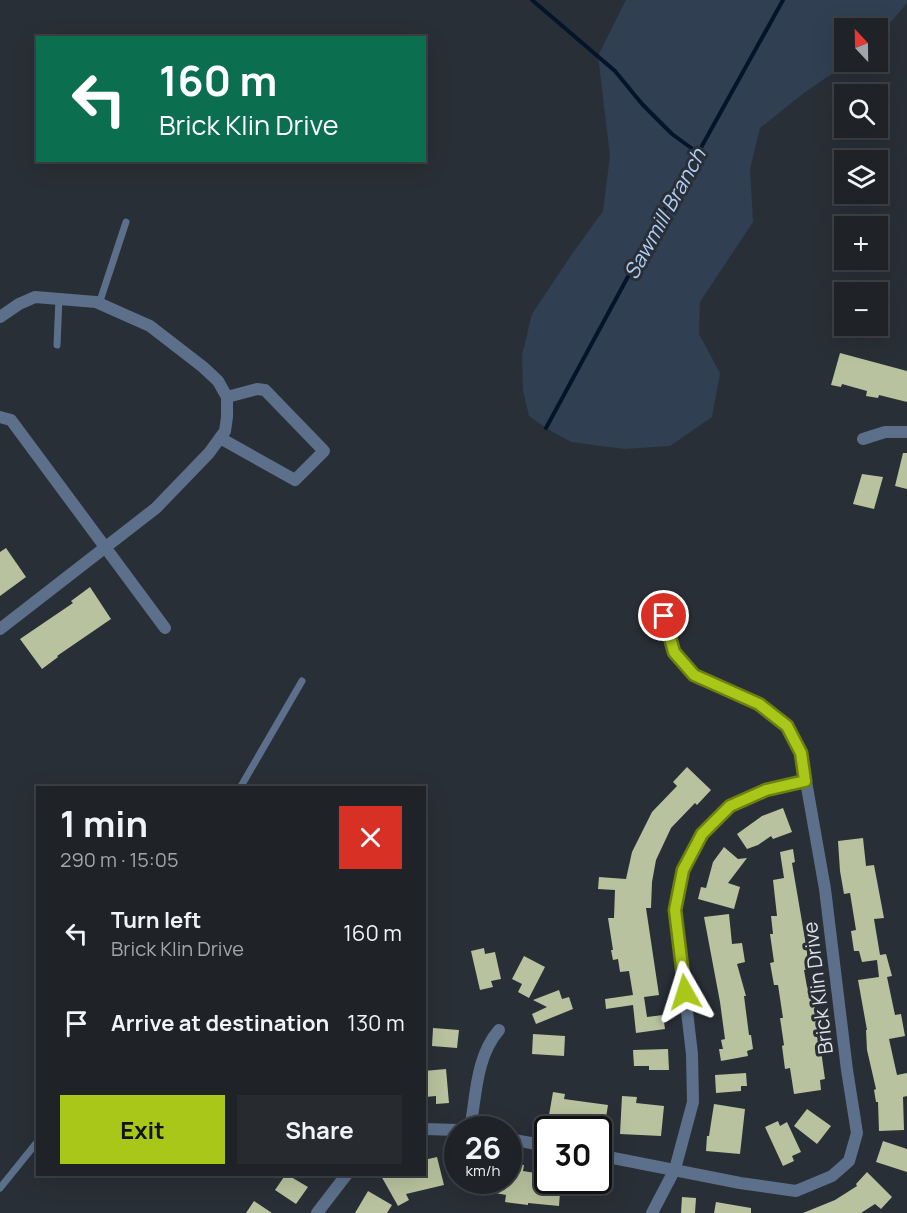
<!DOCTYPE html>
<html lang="en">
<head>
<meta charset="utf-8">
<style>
	:root { --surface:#1f2328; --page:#272b30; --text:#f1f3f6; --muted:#a1a4a8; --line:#3c4045; --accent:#a9c719 }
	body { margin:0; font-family:Manrope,sans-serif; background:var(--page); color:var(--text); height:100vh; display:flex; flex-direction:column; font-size:22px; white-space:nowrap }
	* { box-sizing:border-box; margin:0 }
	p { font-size:20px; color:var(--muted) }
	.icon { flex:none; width:33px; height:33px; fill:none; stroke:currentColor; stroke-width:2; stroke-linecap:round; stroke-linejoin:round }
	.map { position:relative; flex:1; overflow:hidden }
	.details { position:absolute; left:36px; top:786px; width:390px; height:390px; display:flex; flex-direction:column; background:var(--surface); border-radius:0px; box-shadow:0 6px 24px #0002,0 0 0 2px var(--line) }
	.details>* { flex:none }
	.guide { position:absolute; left:36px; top:36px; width:390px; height:126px; border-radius:0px; box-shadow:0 6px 24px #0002,0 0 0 2px var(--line); background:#0b6e4f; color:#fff; overflow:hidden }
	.needle { width:39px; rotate:338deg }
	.fabs { position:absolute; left:834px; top:18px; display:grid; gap:12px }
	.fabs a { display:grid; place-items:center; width:54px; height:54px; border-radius:0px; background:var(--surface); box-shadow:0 6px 24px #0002,0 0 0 2px var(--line); font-size:30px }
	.speed { position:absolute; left:444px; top:1116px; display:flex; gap:12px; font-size:30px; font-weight:700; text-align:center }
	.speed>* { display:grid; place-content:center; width:78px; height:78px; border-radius:50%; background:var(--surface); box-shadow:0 6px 24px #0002,0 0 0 2px var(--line); line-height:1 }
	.speed small { font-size:15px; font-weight:400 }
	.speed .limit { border:3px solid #111; border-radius:9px; background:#fff; color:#111 }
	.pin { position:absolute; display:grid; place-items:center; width:51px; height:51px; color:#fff; margin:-26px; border:3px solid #fff; border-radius:50%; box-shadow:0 2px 6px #0007 }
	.me { position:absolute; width:66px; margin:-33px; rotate:354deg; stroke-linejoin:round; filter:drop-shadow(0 0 4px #0008) }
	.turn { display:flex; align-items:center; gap:21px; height:126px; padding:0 24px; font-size:27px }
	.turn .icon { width:78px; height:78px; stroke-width:2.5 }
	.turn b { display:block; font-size:42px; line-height:51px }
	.round { display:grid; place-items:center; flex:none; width:63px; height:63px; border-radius:0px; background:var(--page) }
	.head { display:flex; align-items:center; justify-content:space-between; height:102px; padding:0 24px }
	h1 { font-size:36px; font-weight:700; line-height:45px }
	.action { display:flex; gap:12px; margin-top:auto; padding:12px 24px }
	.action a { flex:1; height:69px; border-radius:0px; background:var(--accent); color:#111; font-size:24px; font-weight:700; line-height:69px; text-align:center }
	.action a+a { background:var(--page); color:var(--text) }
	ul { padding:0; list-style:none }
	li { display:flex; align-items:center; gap:18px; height:90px; padding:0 24px }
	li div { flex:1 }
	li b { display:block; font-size:22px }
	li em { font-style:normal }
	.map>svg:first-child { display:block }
	.green { fill:#303f52 }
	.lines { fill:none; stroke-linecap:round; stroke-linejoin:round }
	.stream { stroke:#04142a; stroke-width:4 }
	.building { fill:#b8c29e }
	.lane { stroke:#5c708b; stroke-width:7 }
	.street { stroke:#5c708b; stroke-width:12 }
	.route-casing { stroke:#6e8110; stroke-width:15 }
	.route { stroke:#a9c719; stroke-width:10 }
	.labels { text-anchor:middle; stroke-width:6; stroke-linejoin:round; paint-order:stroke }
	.street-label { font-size:20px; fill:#dfe2e7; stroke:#292f36 }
	.water-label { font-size:21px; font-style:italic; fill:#b0cdf5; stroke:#292f36 }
</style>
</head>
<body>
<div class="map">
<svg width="907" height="1213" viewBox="0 0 907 1213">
	<rect width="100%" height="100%" fill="#292f36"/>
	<!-- green -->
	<polygon class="green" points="626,0 907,0 907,3 878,37 878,28 844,28 844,62 850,62 805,92 760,128 750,169 753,222 700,302 699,334 720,373 712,417 670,446 624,449 571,442 546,428 529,416 523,390 522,355 532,314 572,254 603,211 610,156 598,56"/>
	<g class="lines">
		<!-- stream -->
		<g class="stream">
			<polyline points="532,0 615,71 642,104 672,134 698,153"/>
			<polyline points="546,428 663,212 698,153 783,0"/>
		</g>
	</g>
	<!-- building -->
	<g class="building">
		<polygon points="840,353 907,371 907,402 879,395 878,398 866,396 867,391 842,384 841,387 831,385"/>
		<polygon points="903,453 907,453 907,489 895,486"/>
		<polygon points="862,474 883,477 874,509 853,504"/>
		<polygon points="6,548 26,577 0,596 0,552"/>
		<polygon points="90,587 111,619 57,656 58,657 42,669 20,639 73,603 71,601"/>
		<polygon points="687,767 711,790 697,805 695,803 671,828 656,860 652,882 651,908 646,908 659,995 644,997 647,1017 663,1015 665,1029 636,1033 633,1005 606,1009 605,999 633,995 629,971 620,972 618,959 613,960 611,950 613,950 608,918 614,918 615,890 598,889 599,877 626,879 632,852 652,812 677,786 673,782"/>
		<polygon points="783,808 792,832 773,839 771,836 758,845 747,849 737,834 762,816"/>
		<polygon points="863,838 866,866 874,865 884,918 874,919 880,955 886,954 892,976 887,977 895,1015 901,1014 905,1036 889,1039 897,1075 907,1073 907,1096 903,1097 904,1130 879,1131 878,1102 876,1102 874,1090 876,1089 867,1050 866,1030 867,1030 858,980 879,977 877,960 862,962 859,951 854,951 851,931 856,930 850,893 844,894 840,871 838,841"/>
		<polygon points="724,847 738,859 747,858 728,883 740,887 734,909 698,899 701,887 706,888 713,862"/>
		<polygon points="793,849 795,862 792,863 810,969 804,970 807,987 812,987 825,1079 820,1080 821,1090 794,1094 790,1068 785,1069 782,1046 784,1045 780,1018 783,1018 778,985 774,985 770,963 774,962 770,934 773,934 771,916 777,916 773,880 784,878 780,852"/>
		<polygon points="729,914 732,944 742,943 745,962 737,964 746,996 744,996 749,1035 751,1035 753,1049 747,1051 748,1056 721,1061 719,1049 723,1049 721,1040 725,1039 720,1002 704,917"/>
		<polygon points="484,948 485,954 495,952 501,979 491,981 493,987 480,990 471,951"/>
		<polygon points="524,956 545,967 529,998 518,992 522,984 512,979"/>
		<polygon points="559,990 562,999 569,997 573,1009 536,1024 532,1014 547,1007 533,1000"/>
		<polygon points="433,1028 459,1030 457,1048 432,1046"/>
		<polygon points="533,1034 565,1036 564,1056 532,1054"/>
		<polygon points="668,1049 669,1070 649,1070 649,1066 634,1066 633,1050"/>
		<polygon points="446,1069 449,1103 436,1104 436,1096 425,1097 424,1071"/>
		<polygon points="746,1073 747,1086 741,1086 741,1091 716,1093 715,1075"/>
		<polygon points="553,1092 565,1094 564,1099 608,1105 604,1130 548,1121"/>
		<polygon points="622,1096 637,1097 636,1103 664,1106 661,1136 620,1134"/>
		<polygon points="714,1104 745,1109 740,1154 706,1151 707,1136 709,1136"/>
		<polygon points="807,1109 831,1126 817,1144 794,1126"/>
		<polygon points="778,1121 780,1126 787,1122 801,1152 792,1156 794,1161 783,1166 765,1127"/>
		<polygon points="883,1141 907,1149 907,1172 876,1162"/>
		<polygon points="437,1157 444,1185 406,1194 409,1200 398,1206 380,1174 424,1174 424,1160"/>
		<polygon points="511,1163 524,1165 523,1171 548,1175 548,1180 561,1180 559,1206 528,1203 528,1205 505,1202 506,1195 485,1191 487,1180 509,1180"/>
		<polygon points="867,1172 892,1197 881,1209 875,1204 861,1213 803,1213 835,1200 857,1186 856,1184"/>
		<polygon points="286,1174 308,1187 296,1204 275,1190"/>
		<polygon points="368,1191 392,1205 387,1213 355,1213"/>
		<polygon points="682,1197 696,1198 695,1213 681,1213"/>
		<polygon points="254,1201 272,1213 246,1213"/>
		<polygon points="716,1202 751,1208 751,1213 714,1213"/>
	</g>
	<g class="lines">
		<!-- lane -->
		<g class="lane">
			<polyline points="99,304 126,222"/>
			<polyline points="57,345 59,298"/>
			<polyline points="240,788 302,681"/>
			<polyline points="0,1188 38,1141"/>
		</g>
		<!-- street -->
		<g class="street">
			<polyline points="0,317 19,304 35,297 96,302 150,326 203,367 218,381 227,397 227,417 225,431 209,453 156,508 0,629"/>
			<polyline points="0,417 11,420 165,628"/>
			<polyline points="220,438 295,480 324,451 265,390 257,389 227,397"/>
			<polyline points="863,439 885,432 907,432"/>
			<polyline points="424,1129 458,1130"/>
			<path d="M470,1130C476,1096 476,1056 499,1030"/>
			<polyline points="508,1139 548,1146"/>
			<polyline points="598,1155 740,1183 796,1191 832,1176 849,1161 857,1133 847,1070 825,889 801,753 787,726 760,704 694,675 674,653 664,616"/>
			<polyline points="317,1213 347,1174"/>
			<polyline points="652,1213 675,1169 693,1102 692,1054 675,910 683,870 702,834 730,806 766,790 805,781"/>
		</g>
	</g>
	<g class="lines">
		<!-- route casing -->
		<g class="route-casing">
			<polyline id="route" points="664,616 674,652 694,675 759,704 787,726 801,753 805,781 766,790 730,806 702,834 683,870 675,910 685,992"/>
		</g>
		<!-- route -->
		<use href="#route" class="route"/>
	</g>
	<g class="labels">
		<!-- street labels -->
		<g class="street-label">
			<text transform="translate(818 988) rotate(-97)" y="7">Brick Klin Drive</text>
		</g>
		<!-- water labels -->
		<g class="water-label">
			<text transform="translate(665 214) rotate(-61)" y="7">Sawmill Branch</text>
		</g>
	</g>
</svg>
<div class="fabs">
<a><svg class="needle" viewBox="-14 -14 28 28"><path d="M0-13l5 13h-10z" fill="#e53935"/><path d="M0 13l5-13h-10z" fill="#a1a4a8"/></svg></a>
<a><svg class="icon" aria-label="search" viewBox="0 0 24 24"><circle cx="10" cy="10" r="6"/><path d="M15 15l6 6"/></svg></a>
<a><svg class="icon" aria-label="layers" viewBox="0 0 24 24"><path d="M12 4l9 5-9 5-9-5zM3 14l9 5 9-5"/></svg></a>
<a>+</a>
<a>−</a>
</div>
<div class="speed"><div>26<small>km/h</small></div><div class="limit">30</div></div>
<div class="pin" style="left:664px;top:616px;background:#d93025"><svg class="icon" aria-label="arrive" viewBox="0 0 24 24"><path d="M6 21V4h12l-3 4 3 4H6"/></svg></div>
<svg class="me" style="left:685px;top:992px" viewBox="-20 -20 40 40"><path d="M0-17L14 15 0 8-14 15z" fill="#a9c719" stroke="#fff" stroke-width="4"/></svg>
<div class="guide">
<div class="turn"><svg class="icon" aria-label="left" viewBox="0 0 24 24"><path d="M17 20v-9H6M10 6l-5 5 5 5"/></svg><div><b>160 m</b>Brick Klin Drive</div></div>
</div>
<section class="details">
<div class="head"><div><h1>1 min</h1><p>290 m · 15:05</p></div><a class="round" style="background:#d93025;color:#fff"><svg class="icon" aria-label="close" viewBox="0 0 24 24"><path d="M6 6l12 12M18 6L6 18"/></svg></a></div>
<ul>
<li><svg class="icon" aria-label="left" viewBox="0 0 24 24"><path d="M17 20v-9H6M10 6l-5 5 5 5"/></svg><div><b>Turn left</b><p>Brick Klin Drive</p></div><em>160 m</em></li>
<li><svg class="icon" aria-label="arrive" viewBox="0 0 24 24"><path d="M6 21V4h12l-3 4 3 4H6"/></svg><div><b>Arrive at destination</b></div><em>130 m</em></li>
</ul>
<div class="action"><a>Exit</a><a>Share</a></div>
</section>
</div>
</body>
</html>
